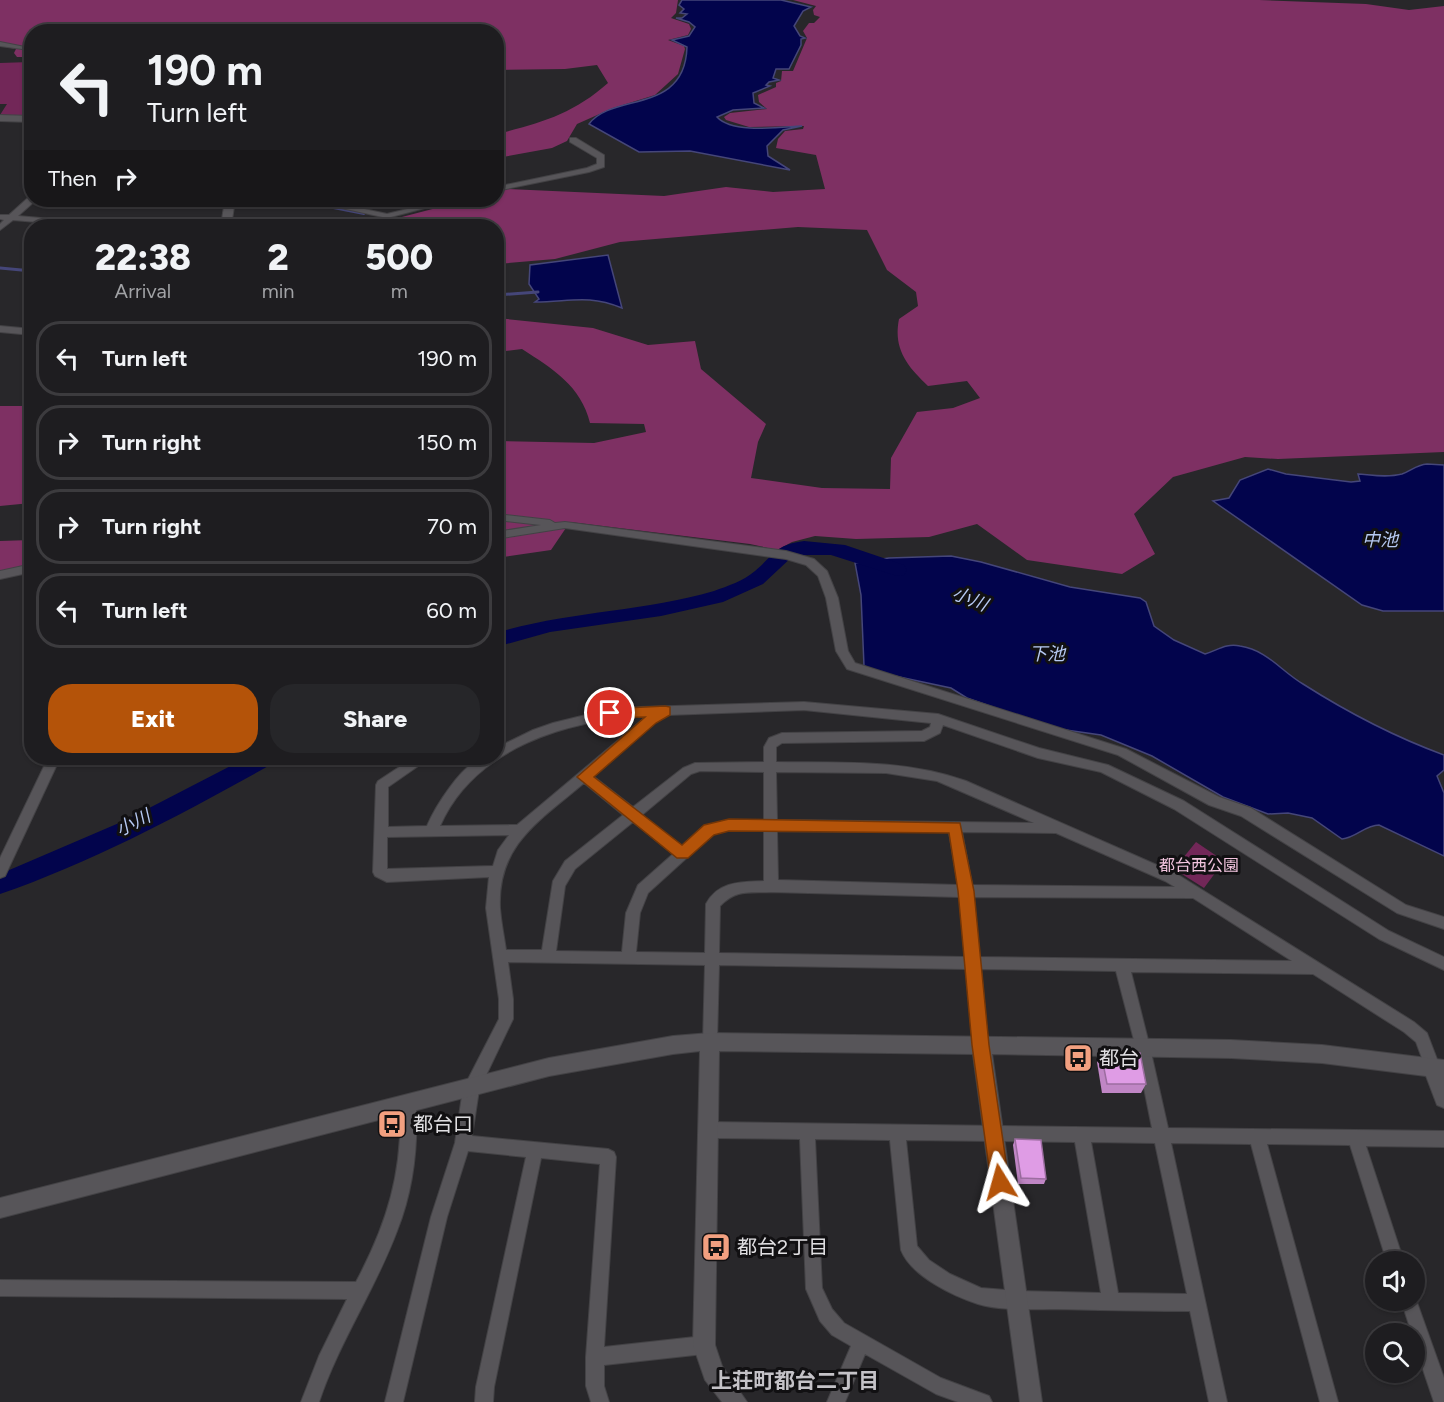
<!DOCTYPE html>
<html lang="en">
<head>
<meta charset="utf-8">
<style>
	:root { --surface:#1e1d20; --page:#262629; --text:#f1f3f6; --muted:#a1a2a5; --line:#3c3b3e; --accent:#b45309 }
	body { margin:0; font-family:Figtree,"Noto Sans JP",sans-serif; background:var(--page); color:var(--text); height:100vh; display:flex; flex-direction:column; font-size:22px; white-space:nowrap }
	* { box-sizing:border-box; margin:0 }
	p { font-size:20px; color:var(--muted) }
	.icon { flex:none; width:33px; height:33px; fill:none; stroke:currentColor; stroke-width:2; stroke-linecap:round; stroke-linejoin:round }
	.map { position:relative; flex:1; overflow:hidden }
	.panel { position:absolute; left:24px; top:219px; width:480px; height:546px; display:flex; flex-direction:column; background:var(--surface); border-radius:24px; box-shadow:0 2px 4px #0004,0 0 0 2px var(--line) }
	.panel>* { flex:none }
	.banner { position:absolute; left:24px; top:24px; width:480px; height:183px; border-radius:24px; box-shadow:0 2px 4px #0004,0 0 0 2px var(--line); background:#1e1d20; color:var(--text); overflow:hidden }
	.fabs { position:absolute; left:1365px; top:1251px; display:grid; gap:12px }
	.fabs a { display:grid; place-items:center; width:60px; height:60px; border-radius:50%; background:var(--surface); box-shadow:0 2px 4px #0004,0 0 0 2px var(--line); font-size:30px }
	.pin { position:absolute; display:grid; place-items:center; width:51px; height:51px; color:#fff; margin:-26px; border:3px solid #fff; border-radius:50%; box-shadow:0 2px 6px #0007 }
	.me { position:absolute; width:66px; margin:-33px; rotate:352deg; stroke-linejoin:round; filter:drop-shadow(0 0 4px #0008) }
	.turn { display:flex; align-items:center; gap:21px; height:126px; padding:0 24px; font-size:27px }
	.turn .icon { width:78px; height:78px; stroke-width:2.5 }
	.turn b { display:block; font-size:42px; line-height:51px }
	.then { display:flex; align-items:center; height:57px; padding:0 24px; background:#0003; gap:12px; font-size:22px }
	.eta { display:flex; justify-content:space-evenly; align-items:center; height:102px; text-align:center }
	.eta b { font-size:36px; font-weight:800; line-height:42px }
	.action { display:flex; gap:12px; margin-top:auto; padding:12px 24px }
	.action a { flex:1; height:69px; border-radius:24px; background:var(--accent); color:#fff; font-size:24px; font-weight:800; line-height:69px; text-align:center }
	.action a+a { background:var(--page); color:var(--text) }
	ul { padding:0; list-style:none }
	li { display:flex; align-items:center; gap:18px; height:75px; margin:0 12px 9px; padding:0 12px; border:3px solid var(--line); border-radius:24px }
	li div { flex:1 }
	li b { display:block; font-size:22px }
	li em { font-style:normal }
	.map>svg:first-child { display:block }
	.green { fill:#722758 }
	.forest { fill:#7e3063 }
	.water { fill:#02044c; stroke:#454679; stroke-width:1.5 }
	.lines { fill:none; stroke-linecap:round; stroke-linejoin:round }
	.stream-far1 { stroke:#454679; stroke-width:2 }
	.stream { stroke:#454679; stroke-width:3 }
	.river { fill:#02044c; fill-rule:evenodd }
	.minor-casing { stroke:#434245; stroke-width:2 }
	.tertiary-casing { stroke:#434245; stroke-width:2 }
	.minor { fill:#575559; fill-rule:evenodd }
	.tertiary { fill:#575559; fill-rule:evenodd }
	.wall { fill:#c086c5 }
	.building { fill:#df9ce5; stroke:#9c6da0; stroke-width:1.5 }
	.route { fill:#b45309; stroke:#753606; stroke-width:1.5 }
	.labels { text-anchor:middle; stroke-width:6; stroke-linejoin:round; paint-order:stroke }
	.park-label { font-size:16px; fill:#f2c4de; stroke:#111012 }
	.water-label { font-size:18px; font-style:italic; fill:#b6c9f3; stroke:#111012 }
	.near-poi-label { font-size:20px; fill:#e0dfe2; stroke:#111012; text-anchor:start }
	.near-neighbourhood-label { font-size:21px; font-weight:bold; fill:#c4c2c7; stroke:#111012 }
</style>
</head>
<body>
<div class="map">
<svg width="1444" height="1402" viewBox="0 0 1444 1402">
	<rect width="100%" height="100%" fill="#28272a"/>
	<!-- green -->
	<g class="green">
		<polygon points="30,62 27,66 31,66 31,116 0,115 7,104 0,104 0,63"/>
		<polygon points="1196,842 1224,861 1204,888 1174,869"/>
	</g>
	<!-- forest -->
	<g class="forest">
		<path d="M0,0H678L676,13L671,18L689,24L691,29L688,35L668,40L684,46L685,49L678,74L655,95L613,108L577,124L567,141L552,148L497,158V134C541,123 573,114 608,83L597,65L565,69L497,70L496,32H32L31,49H28L23,57H17L14,53L16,49L0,46Z"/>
		<path d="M793,0H1259L1366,4L1409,10L1444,6V452L1278,459L1245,457L1173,477L1134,514L1155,554L1122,574L1027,560L977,524L929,537L856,539L815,536L792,542L777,550L750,544L570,522L551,550L497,558V441L594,443L646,432L644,424L590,423C581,386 553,369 522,349L497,352V318L593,328L648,345L695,341L701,369L766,424L758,442L751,478L822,488L890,489L891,458L917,412L953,408L980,398L967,381L928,386C907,366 893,349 899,319L918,306L916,292L887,270L867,230L798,227L620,242L555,259L497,264L496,226H400L398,218L467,200H496L497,191L507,189L664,196L726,187L773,192L825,189L816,155L776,148L778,139L785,131L803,129L804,126L749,127L726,120L724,117L730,113L767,109L759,102L758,95L776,87V83L781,81L782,71H793L807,38L803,31L809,23H814L820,17L814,15L813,10L816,6Z"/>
		<polygon points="0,406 31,406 31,503 0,506"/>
		<polygon points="31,540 31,566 0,572 0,541"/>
	</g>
	<!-- water -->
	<g class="water">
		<path d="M682,0H781L811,7L803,11L794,26L800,36L805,38L801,39V45L789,69H776L773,78L779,80L769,82L766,85L770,86L753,93L754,103L764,108L733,110L717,117C732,134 781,127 802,126L783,130L767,146L768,156L790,170L690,151L639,152L589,124C613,92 685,115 687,47L672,40L689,36L695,27L689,22L676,18H682L687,14L680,13L684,9L679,5Z"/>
		<path d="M608,255L622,308C587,294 570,302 535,302L539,299L529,284L530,265Z"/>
		<path d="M1427,464L1444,465V611H1383L1362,605L1213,501L1229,498L1240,480L1268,469L1286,474L1351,482L1360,481L1358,474C1372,475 1387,478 1402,474C1411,471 1416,465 1427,464Z"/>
		<path d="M951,556L981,562L1070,587L1140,598L1146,602L1154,626L1174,640L1205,654C1218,650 1226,643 1240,646C1267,650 1281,671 1303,684C1347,712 1395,737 1444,755V770L1437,776L1444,793V856L1379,825C1365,825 1356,838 1342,839L1312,818L1288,813L1268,814L1223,797L1152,756L1101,735L1052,728L967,698L951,688L876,672L864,666L861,595L855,563L889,558Z"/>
	</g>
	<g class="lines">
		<!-- stream-far1 -->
		<g class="stream-far1">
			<polyline points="238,200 256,205 298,206"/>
			<polyline points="323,206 364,214"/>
		</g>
		<!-- stream -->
		<g class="stream">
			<polyline points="0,268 32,271"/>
			<polyline points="496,295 538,292"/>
		</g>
		<!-- river -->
		<g class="river">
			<path d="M804,541L845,545L904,565L907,570L904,575L897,576L831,555H794L763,584L723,602L661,616L550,632L496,647V633C568,611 643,612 714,591C728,586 743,581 755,571C775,554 775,545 804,541Z"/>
			<path d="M246,758H275L272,764C184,813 95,861 0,894V874L126,820Z"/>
		</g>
		<!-- minor casing -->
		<g class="minor-casing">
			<g id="minor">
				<polygon points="0,42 25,47 22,49 0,46"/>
				<polygon points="570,138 576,138 604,155 604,167 589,172 496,191 496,187 587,168 597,164 597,158 570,142"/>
				<polygon points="29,197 36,200 18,216 108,224 112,226 85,226 13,220 0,230 0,224 4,220 0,219 0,215 9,215"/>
				<polygon points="242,200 337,203 387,214 444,200 455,200 387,218 337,207 269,205 246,202"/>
				<polygon points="0,326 32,329 32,335 0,332"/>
				<polygon points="496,514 550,520 555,523 565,522 786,551 814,559 827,571 838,598 848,651 855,663 1126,749 1219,797 1251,808 1406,905 1444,917 1444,929 1397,913 1241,816 1209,805 1118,755 847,669 836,651 826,598 818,576 806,565 786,559 565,528 496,539 496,532 541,525 496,520"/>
				<polygon points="32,564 32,572 0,579 0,571"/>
				<path d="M804,702L938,714L1039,748L1108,765L1184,801L1389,931L1444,957V970L1379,939L1174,809L1101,772L1038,758L943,725L940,733L924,741L782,743L776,747V762C841,763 905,759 966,781L1175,873L1414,1022L1427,1033L1440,1067L1437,1072L1432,1074L1427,1072L1416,1042L1404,1032L1313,974L1131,972L1150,1048L1168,1128L1444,1131V1147L1366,1146L1404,1262H1387L1350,1145L1267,1144L1338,1402H1320L1251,1144L1171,1143L1227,1402H1209L1190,1311C1145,1311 1101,1310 1057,1309C1033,1309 1001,1311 978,1304C953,1296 911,1276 901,1250L890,1140L815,1139L822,1288L832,1309L844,1323L941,1378L989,1396L992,1402H958L936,1394L865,1354L845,1402H827L851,1346L832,1335L820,1321L806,1289L800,1139L708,1138L702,1135L700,1130L702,1125L708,1122L1152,1128L1136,1048L1116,971L981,969L988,1045L986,1050L981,1052L976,1050L974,1045L966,969L719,965L717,1042L715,1047L710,1049L705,1047L703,1042L705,965L508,962L513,999V1019L479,1090L472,1136L608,1149L614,1152L616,1157L604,1347L704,1336L710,1339L713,1345L710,1351L704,1354L604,1365V1386L609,1402H591L586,1386V1357L600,1164L541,1158L494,1387L493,1402H475L476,1387L526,1157L468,1151L447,1217L403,1402H385L431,1217L455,1143L463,1089L499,1019V999L486,908L489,877L387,882L375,876L373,872L376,785L378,781L413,758H421L423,761L421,764L388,787V827L427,826C435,807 462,764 482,758C486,756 492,758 496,758V748L533,730L553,723L598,712L641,707ZM804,710L931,723L930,727L922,731L782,733L769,738L764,747V762L695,763L683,768L633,807L593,776L656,722L667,715ZM647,716L517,825L440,826C475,747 568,720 647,716ZM700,771L764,772V820C743,820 724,820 704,826L682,846L642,815L691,774ZM776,772L886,773L937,781L1034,823L777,820ZM584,783L623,815L565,861L553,881L542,950H506C504,936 501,922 500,908C497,844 541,820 584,783ZM633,822L673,854L638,885L626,913L622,952L556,951L565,886L575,869ZM730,830L764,831V881C741,882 718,881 706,904L705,953L636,952L640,913L648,893L713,834ZM777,831L949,832L958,885L778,880ZM962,832L1056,833L1165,881L1175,887L972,885ZM509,835L498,850L493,866L387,869V837ZM771,892L960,897L965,957L719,953L720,906C736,889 749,893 771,892ZM973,897L1193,898L1292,961L979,957ZM906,1140L1075,1142L1101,1293L1018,1291L981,1288L950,1274L929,1260L917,1246ZM1091,1142L1155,1143L1187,1294L1118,1293Z"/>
				<polygon points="48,758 60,758 5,876 0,878 0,858"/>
				<path d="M408,1098L413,1100L416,1105C418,1148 413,1191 397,1231C375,1290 339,1342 319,1402H301L319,1356L347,1299L0,1296V1280L356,1282C387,1224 403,1172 400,1105L403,1100Z"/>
				<polygon points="1414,1294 1444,1378 1444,1402 1434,1402 1414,1343 1414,1334 1412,1334 1401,1300 1414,1300"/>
			</g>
		</g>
		<!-- tertiary casing -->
		<g class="tertiary-casing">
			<g id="tertiary">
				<polygon points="0,115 32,116 32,122 0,121"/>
				<polygon points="225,200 235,200 231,226 221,226"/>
				<polygon points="710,1033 1231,1040 1322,1045 1444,1060 1444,1108 1437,1105 1426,1076 1322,1063 1231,1058 992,1054 1042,1402 1020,1402 973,1054 719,1051 715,1345 722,1366 747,1402 722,1402 705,1380 693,1345 700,1051 673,1054 549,1076 0,1218 0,1198 549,1058 673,1036"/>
			</g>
		</g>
		<!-- minor -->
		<use href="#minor" class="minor"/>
		<!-- tertiary -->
		<use href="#tertiary" class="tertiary"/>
	</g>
	<!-- wall -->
	<g class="wall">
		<polygon points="1101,1053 1146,1084 1141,1093 1102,1093 1097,1062"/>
		<polygon points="1015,1139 1046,1179 1044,1184 1018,1184 1013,1145"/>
	</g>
	<!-- building -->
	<g class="building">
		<polygon points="1101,1053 1140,1053 1146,1084 1107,1084"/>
		<polygon points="1015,1139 1041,1140 1046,1179 1021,1178"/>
	</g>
	<!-- route -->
	<polygon class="route" points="665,706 670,707 670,715 656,723 594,777 682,845 704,825 729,819 960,823 974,891 989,1045 1009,1182 1007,1188 1000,1191 994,1188 991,1182 972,1045 958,891 949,833 729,831 714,835 688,858 677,858 577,777 645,717 610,718 603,713 605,709"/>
	<!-- icons -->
	<defs>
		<g id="bus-square" transform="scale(1.5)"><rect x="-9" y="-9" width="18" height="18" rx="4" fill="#f2a080" stroke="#111012"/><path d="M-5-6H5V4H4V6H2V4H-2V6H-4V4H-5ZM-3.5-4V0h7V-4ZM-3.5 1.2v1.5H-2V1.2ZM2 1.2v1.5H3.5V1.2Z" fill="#111"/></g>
	</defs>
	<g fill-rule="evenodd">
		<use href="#bus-square" x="1078" y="1058"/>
		<use href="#bus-square" x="392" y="1124"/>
		<use href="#bus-square" x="716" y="1247"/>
	</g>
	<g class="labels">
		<!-- park labels -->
		<g class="park-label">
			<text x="1199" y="871">都台西公園</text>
		</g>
		<!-- water labels -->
		<g class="water-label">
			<text x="1380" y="546">中池</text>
			<text transform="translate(970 599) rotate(22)" y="6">小川</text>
			<text x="1047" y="660">下池</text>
			<text transform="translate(133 823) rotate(-27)" y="6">小川</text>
		</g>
		<!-- near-poi labels -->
		<g class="near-poi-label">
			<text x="1099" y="1065">都台</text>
			<text x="413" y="1131">都台口</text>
			<text x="737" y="1254">都台2丁目</text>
		</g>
		<!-- near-neighbourhood labels -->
		<g class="near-neighbourhood-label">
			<text x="795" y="1388">上荘町都台二丁目</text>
		</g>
	</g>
</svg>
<div class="fabs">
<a><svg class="icon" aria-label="sound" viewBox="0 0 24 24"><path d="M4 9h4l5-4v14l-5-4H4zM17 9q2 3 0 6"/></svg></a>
<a><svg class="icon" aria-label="search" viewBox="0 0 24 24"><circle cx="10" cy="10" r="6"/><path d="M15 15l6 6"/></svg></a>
</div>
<div class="pin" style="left:610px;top:713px;background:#d93025"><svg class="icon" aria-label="arrive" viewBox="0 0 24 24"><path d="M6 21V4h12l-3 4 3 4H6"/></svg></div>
<svg class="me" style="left:1000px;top:1182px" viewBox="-20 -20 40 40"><path d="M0-17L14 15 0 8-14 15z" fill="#b45309" stroke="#fff" stroke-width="4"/></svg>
<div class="banner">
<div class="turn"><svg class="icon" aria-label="left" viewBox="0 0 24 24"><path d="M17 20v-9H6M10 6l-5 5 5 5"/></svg><div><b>190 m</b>Turn left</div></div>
<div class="then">Then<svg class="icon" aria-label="right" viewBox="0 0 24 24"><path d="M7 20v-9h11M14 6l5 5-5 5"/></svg></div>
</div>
<section class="panel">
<div class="eta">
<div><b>22:38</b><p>Arrival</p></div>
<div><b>2</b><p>min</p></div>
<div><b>500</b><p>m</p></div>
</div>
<ul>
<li><svg class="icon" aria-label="left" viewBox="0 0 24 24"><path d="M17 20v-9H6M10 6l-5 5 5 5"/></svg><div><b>Turn left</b></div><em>190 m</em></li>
<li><svg class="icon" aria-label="right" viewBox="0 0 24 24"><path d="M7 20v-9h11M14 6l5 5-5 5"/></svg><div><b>Turn right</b></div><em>150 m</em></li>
<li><svg class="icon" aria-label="right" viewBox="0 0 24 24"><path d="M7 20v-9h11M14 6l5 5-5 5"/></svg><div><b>Turn right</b></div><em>70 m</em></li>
<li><svg class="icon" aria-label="left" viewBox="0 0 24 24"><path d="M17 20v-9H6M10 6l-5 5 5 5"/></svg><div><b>Turn left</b></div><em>60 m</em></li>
</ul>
<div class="action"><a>Exit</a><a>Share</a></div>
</section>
</div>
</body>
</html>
